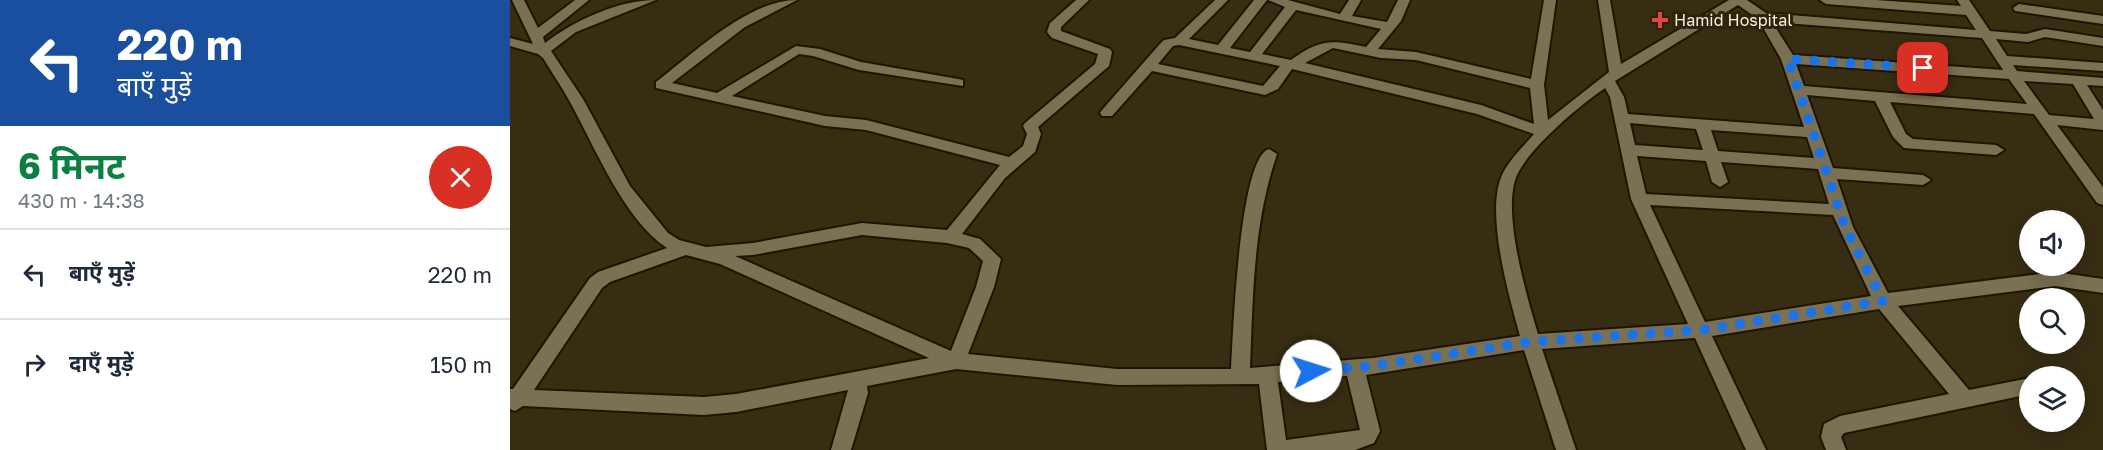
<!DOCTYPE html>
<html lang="hi">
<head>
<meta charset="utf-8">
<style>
	:root { --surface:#fff; --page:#f2f2f3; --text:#1f2937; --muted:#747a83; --line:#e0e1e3; --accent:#0b8043 }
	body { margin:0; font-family:"Golos Text","Noto Sans Devanagari",sans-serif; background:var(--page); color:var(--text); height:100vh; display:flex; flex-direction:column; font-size:22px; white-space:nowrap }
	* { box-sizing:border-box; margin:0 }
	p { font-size:20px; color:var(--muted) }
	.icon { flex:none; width:33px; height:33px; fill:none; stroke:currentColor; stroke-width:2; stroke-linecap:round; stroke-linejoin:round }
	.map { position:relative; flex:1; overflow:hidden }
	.drawer { display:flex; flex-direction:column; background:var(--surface); width:510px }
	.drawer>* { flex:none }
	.guide { background:#1a4fa0; color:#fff; overflow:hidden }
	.controls { position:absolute; left:1509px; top:210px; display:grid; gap:12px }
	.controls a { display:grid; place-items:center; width:66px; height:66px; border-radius:50%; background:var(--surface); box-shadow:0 3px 15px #0003; font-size:30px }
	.pin { position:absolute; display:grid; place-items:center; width:51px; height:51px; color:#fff; margin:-26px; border-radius:12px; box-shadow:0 3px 9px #0006 }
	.me { position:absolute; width:66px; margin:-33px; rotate:85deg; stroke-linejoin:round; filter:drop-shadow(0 0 4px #0008) }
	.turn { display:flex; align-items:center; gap:21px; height:126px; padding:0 18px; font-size:27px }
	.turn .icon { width:78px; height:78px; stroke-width:2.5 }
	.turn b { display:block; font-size:42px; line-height:51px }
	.round { display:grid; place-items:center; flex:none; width:63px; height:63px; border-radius:32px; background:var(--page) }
	.head { display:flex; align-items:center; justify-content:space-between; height:102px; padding:0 18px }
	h1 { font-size:36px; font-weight:700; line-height:45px; color:var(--accent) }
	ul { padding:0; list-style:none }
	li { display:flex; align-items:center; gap:18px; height:90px; padding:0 18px; border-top:2px solid var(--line) }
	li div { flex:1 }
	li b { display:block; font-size:22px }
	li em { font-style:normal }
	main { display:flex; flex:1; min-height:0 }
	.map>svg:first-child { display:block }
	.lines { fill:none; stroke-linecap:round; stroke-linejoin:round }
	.minor-casing { stroke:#1e1500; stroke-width:4 }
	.minor { fill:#7a7053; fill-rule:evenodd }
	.route { stroke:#1a73e8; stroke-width:10; stroke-dasharray:0 18 }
	.health-dot { fill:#e0444e; stroke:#2d2409; stroke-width:2 }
	.labels { text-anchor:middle; stroke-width:6; stroke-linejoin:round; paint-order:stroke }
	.far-poi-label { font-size:16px; fill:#f6f0e0; stroke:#2d2409; text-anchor:start }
</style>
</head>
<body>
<main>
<section class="drawer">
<div class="guide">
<div class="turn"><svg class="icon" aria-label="left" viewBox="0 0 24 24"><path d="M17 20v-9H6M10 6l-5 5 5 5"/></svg><div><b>220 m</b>बाएँ मुड़ें</div></div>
</div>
<div class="head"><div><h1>6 मिनट</h1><p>430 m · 14:38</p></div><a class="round" style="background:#d93025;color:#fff"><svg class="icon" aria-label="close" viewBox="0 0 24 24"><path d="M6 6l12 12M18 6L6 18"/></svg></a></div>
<ul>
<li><svg class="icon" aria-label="left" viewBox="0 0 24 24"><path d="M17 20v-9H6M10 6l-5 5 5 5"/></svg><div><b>बाएँ मुड़ें</b></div><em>220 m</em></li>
<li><svg class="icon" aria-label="right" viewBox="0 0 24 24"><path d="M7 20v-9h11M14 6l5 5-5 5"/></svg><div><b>दाएँ मुड़ें</b></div><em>150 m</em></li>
</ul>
</section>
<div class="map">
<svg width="1593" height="450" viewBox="0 0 1593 450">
	<rect width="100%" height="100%" fill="#372d13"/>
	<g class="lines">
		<!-- minor casing -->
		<g class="minor-casing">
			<g id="minor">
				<path d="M2,0H14L28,28L65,0H79L33,37L35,43C65,20 109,0 146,0L66,32L41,51L73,99L120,186L158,233L169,240L196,247L243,243L352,223L437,230L490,165L356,130L315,126L146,88V82C184,53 238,0 287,0L235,27L162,83L207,93L286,46L310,49L351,62L448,79L453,80V86L349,70L303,56L289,54L222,96L315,116L356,120L499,157L513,146L517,134L513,126L515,123L585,64L588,54L542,38L537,32L540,23L566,0H579L551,27V31L600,49L602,52L599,66L528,127L531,134L525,152L495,178L452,234L470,239L491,259L484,287L458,354L607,369H721C723,337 729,157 759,149L767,154C743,224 743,295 740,368L863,358L1010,336C999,296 975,213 992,175C999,160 1013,147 1024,134L967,114L782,69L768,89L755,95L642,71L602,116H592L590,113L592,110L649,45L654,40L665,38L705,0H718L679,39L708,45L744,0H757L720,48L740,52L775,7L758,0H778L830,14L839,0H851L842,16L877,22L888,0H900L891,21L868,49L906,52L1021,79L1034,0H1046L1034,85L1038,120L1099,72L1088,0H1100L1111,64L1219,0H1237L1256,13L1466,30L1456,15L1316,4L1310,0H1366L1451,6L1447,0H1459L1480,31L1516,34L1535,29L1593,38V46L1535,37L1518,42L1486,39L1497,56L1593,63V71L1503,65L1507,71L1593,78V86L1577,85L1593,110V130L1547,125L1593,187V205L1587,203L1524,114L1380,102L1396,134L1403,139L1486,145L1494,150L1486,155L1394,148L1383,137L1365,101L1297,95L1323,168L1413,175L1421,180L1413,185L1327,179L1343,227L1378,293L1545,272L1593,279V293L1545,286L1388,306L1459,390L1520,378V394L1334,433L1331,437L1336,450H1316L1311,437L1314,424L1330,416L1439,394L1369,309L1202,336L1256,450H1236L1185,338L1032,349L1066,450H1046L1014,350L856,375L870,431L864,443L845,450H757L749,384L607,385L446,369L357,386L358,393L341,450H321L338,390L226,412L194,415L13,406L5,411L0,409V389H3L80,278L88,272L157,248C114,220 85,147 60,102C52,87 42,73 33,58L28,54L0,46V38L23,44ZM1228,5L1248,19L1271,59L1294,127L1118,114L1114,97L1105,81ZM786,10L871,29L856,47C822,40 811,38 781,60L752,54ZM1262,22L1472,38L1493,70L1283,55ZM669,45L770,66L753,86L648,64L663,46ZM823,48L871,58L906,60L1020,88L1024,124L971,105L795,63ZM1286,64L1499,79L1517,104L1294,86ZM1514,81L1563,84L1584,119L1539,115ZM1095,88L1100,97L1121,199L1178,324L1028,334C1017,297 991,211 1007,175C1021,146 1069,106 1095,88ZM1120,123L1186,129L1193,150L1125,145ZM1201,130L1297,137L1304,158L1208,151ZM1127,156L1196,161L1202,182L1210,187L1218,182L1211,162L1308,169L1319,204L1136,194ZM1140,205L1323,215L1361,296L1195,322ZM352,235L437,243L459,248L473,261L466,287L441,351L225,256L243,255ZM176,255L210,264L419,358L226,394L194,397L24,390L92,288L100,282ZM837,376L850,430L776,440L768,382Z"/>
				<polygon points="1509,4 1593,16 1593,24 1505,11 1503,8"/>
			</g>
		</g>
		<!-- minor -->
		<use href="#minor" class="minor"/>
	</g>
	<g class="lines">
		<!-- route -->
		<polyline class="route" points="801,371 863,366 1019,342 1192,330 1373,301 1335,227 1278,59 1413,68"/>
	</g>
	<!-- markers -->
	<path class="health-dot" d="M1147 11h6v6h6v6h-6v6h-6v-6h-6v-6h6z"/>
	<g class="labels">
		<!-- far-poi labels -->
		<g class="far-poi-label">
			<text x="1164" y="26">Hamid Hospital</text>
		</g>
	</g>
</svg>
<div class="controls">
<a><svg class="icon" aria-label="sound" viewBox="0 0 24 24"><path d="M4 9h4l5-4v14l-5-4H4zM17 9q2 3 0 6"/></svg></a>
<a><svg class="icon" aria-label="search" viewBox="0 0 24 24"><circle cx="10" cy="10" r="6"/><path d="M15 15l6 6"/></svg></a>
<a><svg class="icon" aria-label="layers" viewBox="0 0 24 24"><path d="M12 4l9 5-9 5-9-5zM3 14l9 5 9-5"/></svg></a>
</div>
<div class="pin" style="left:1413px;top:68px;background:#d93025"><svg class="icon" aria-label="arrive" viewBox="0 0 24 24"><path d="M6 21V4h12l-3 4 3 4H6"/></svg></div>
<svg class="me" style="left:801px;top:371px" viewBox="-20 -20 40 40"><circle r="19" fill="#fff"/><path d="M0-13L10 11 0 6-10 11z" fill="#1a73e8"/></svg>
</div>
</main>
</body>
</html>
